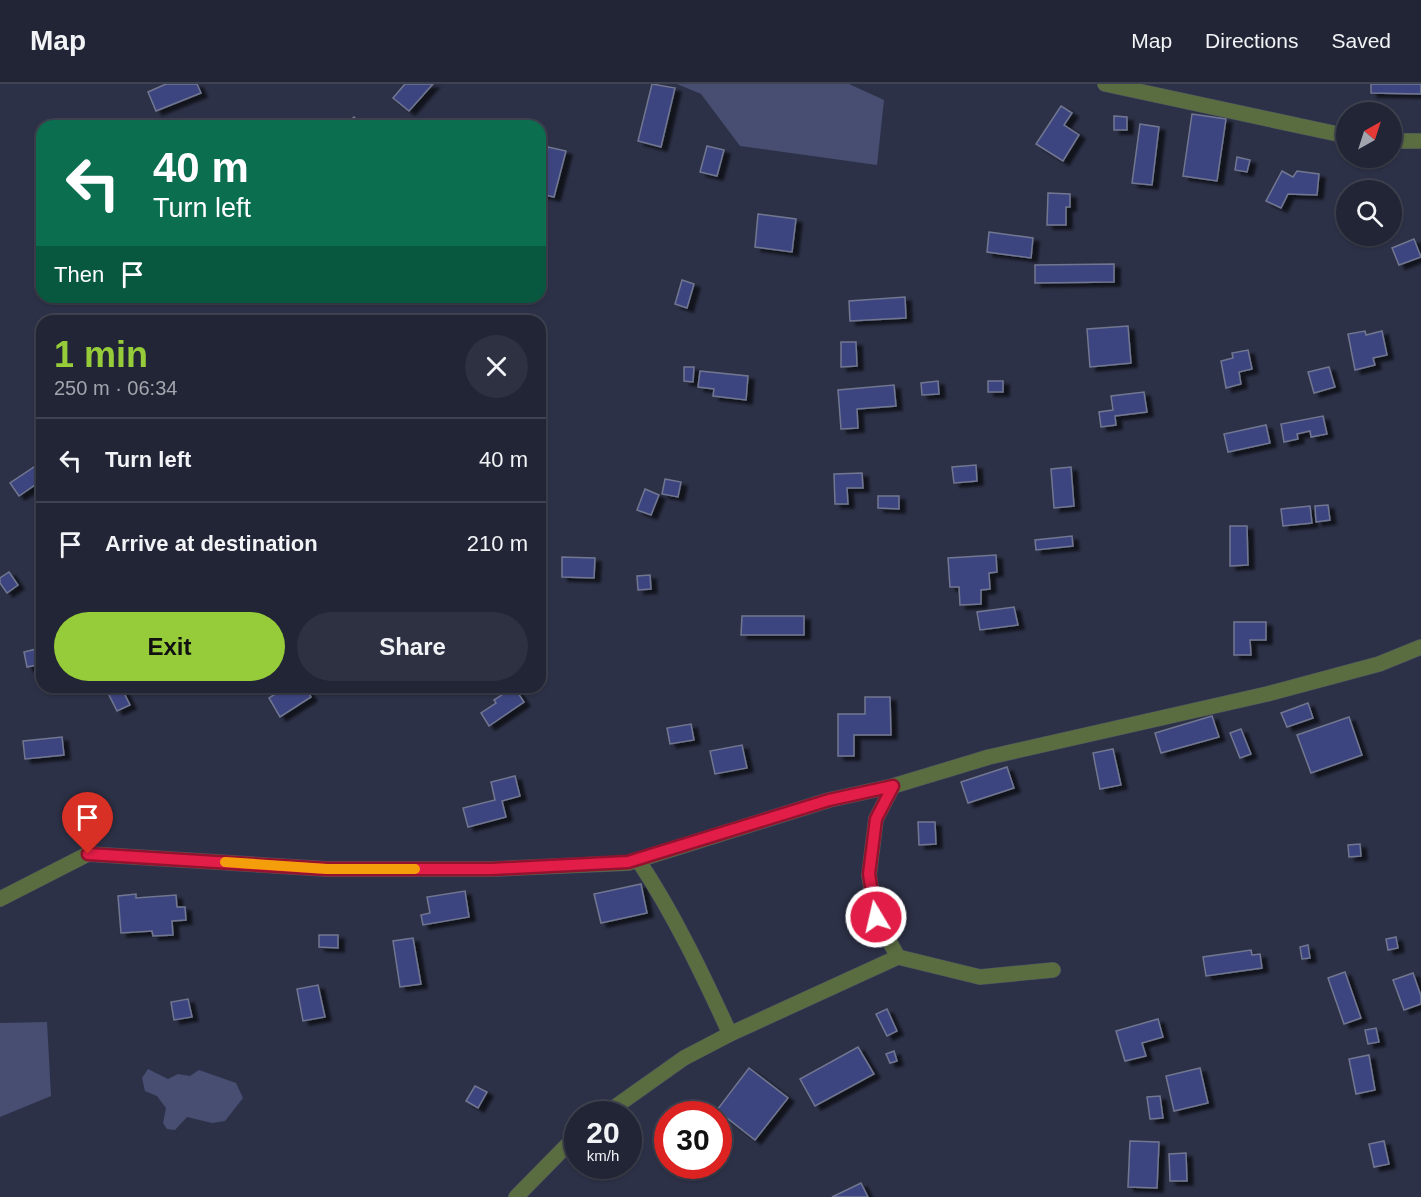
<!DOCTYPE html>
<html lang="en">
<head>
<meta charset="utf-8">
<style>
	:root { --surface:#222535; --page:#2e3141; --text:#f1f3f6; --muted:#a2a5ad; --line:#3f4250; --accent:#96cc3a }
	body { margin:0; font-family:Helvetica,sans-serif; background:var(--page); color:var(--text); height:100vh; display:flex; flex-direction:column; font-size:22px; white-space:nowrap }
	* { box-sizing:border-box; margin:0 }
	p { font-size:20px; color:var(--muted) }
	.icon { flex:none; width:33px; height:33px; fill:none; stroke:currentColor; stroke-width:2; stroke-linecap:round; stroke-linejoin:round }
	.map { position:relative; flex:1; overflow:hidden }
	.side { position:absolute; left:36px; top:231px; width:510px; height:378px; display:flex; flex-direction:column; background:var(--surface); border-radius:18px; box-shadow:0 2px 4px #0004,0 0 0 2px var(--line) }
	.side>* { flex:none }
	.hud { position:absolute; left:36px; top:36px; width:510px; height:183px; border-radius:18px; box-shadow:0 2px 4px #0004,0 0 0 2px var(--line); background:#0b6e4f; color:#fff; overflow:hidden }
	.needle { width:39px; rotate:39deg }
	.buttons { position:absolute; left:1336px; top:18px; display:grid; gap:12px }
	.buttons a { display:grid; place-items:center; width:66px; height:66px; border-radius:50%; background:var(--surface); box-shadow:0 2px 4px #0004,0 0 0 2px var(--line); font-size:30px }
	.speed { position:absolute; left:564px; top:1017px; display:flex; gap:12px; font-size:30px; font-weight:700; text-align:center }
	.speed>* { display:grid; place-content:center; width:78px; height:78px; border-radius:50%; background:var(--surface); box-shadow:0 2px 4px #0004,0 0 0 2px var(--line); line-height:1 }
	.speed small { font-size:15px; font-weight:400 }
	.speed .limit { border:9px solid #d22; background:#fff; color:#111 }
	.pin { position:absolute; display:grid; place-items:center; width:51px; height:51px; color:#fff; margin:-62px -26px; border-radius:50% 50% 50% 0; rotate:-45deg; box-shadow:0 0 6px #0007 }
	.pin .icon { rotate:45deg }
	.me { position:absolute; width:66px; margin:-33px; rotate:351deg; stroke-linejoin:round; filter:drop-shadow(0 0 4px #0008) }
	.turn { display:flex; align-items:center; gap:21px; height:126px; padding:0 18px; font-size:27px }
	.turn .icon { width:78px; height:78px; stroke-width:2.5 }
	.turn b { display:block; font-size:42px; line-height:51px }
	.then { display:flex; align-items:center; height:57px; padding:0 18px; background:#0003; gap:12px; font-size:22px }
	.round { display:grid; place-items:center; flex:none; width:63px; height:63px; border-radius:32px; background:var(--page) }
	.summary { display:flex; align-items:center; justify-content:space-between; height:102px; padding:0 18px }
	h1 { font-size:36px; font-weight:700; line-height:45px; color:var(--accent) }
	.cta { display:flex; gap:12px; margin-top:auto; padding:12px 18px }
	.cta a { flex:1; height:69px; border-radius:36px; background:var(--accent); color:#111; font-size:24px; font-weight:700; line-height:69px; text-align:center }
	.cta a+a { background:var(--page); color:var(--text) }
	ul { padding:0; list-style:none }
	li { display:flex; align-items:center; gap:18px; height:84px; padding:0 18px; border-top:2px solid var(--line) }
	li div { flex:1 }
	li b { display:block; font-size:22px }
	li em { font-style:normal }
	header { display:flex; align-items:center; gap:36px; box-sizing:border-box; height:84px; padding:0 30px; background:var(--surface); border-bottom:2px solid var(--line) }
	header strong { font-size:28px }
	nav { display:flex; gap:33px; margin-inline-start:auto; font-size:21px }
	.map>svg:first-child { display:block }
	.green { fill:#474e72 }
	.building { fill:#3d4580; stroke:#717790; stroke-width:1.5; filter:url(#shadow) }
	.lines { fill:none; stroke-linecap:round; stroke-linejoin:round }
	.minor-casing { stroke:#4b4f63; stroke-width:16 }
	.minor { stroke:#5a6d40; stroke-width:15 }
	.route-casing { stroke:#92132f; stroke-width:15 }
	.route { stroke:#e11d48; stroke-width:10 }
	.slow { stroke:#f59e0b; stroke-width:10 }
</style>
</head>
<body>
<header>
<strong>Map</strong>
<nav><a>Map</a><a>Directions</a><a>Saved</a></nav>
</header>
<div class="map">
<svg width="1421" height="1113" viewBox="0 0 1421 1113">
	<defs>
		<filter id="shadow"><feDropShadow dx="6" dy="4" stdDeviation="1.5" flood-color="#0009"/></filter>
	</defs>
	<rect width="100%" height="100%" fill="#2d3147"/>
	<!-- green -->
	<g class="green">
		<polygon points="677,0 849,0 884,16 877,81 740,62 701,10"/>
		<polygon points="47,938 51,1012 0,1033 0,939"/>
		<polygon points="148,985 168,995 178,990 190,992 199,986 236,999 243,1014 225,1037 212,1039 187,1033 175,1046 167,1045 163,1039 166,1024 157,1012 145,1007 142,994"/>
	</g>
	<!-- building -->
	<g class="building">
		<polygon points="166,0 197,0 201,9 156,27 148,8"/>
		<polygon points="405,0 433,0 409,27 393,14"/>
		<polygon points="652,0 675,4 661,63 638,57"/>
		<polygon points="1371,0 1421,0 1421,10 1371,9"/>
		<polygon points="1061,22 1072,29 1064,41 1079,51 1063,77 1036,60"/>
		<polygon points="1192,30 1226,35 1217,97 1183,92"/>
		<polygon points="1114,32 1127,33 1127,46 1114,46"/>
		<polygon points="354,33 360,40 357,42 344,42"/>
		<polygon points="1140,40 1159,43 1152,101 1132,99"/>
		<polygon points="707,62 724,66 717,92 700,88"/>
		<polygon points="548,63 566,67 554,113 540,110 540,95"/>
		<polygon points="1237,73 1250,76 1247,88 1235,86"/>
		<polygon points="1282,87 1293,93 1297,87 1319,90 1317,111 1288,110 1281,124 1266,117"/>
		<polygon points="1048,109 1070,110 1070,123 1066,123 1066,141 1047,141"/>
		<polygon points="758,130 796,135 792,168 755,163"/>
		<polygon points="989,148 1033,154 1031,174 987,168"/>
		<polygon points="1414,155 1421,173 1399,181 1392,164"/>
		<polygon points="1114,180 1114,198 1035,199 1035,181"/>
		<polygon points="682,196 694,200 687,224 675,220"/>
		<polygon points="905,213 906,234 850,237 849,217"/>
		<polygon points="1128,242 1131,279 1090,283 1087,245"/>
		<polygon points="1365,247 1366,251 1382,247 1387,271 1373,274 1375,281 1355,286 1348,250"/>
		<polygon points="841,258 856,258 857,282 841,283"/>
		<polygon points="1248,266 1252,285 1239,288 1241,300 1226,304 1221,277 1233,274 1232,269"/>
		<polygon points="684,283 694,283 693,298 684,297"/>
		<polygon points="1329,283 1335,303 1314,309 1308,288"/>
		<polygon points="700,287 748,292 746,316 713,312 714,305 698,303"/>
		<polygon points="938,297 939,310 922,311 921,299"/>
		<rect x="988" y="297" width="15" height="11"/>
		<polygon points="894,301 896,322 857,325 858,344 841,345 838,306"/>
		<polygon points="1144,308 1147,328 1115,332 1116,341 1101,343 1099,328 1113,326 1111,312"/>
		<polygon points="1323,332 1327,350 1311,353 1310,347 1297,350 1298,355 1284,358 1281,340"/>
		<polygon points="1266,341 1270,359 1228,368 1224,350"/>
		<polygon points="37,381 42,388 42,396 19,412 10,399"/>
		<polygon points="976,381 977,397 954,399 952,383"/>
		<polygon points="1071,383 1074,422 1054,424 1051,385"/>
		<polygon points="862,389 863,404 847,404 848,420 835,420 834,390"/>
		<polygon points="665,395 681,398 678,413 662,410"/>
		<polygon points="645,405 659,411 651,431 637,426"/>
		<polygon points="878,412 899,412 899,425 878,424"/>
		<polygon points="1328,421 1330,436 1316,438 1315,422"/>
		<polygon points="1310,422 1312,439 1283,442 1281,425"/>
		<polygon points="1230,442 1247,442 1248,481 1230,482"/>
		<polygon points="1072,452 1073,462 1036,466 1035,456"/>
		<polygon points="996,471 997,488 989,489 990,505 981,506 981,520 960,521 959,503 950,503 948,474"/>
		<polygon points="562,473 595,474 594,494 562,493"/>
		<polygon points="9,488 18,501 7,509 0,499 0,494"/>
		<polygon points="650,491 651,505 638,506 637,492"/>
		<polygon points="1014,523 1018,541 980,546 977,528"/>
		<polygon points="742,532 804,532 804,551 741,551"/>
		<polygon points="1234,538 1266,538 1266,556 1250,556 1251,571 1234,571"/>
		<polygon points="40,564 42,580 27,583 24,568"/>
		<polygon points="105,603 121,603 130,621 117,627"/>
		<polygon points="286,603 305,603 311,613 280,633 269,614"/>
		<polygon points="514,603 524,618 489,642 481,629 496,619 494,616"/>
		<polygon points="865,613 890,613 891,651 854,651 854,672 838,672 838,630 865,630"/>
		<polygon points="1308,619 1313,634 1287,643 1281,629"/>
		<polygon points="1212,632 1219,653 1161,669 1155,649"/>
		<polygon points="1349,633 1362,671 1311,689 1297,651"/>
		<polygon points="691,640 694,656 670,660 667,644"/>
		<polygon points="1241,645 1251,670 1240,674 1230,649"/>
		<polygon points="62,653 64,671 25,675 23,657"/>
		<polygon points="742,661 747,684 715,690 710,667"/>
		<polygon points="1113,665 1121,701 1100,705 1093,669"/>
		<polygon points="1007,683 1014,704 968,719 961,698"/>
		<polygon points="515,692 520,712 502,717 506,733 468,743 463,724 495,716 491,698"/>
		<polygon points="918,738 935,738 936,760 919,761"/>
		<polygon points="1360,760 1361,772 1349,773 1348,761"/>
		<polygon points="641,800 647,829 601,839 594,810"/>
		<polygon points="465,807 469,833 423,841 421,831 430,829 427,813"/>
		<polygon points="136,810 136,814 176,811 177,823 185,823 186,836 172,837 173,851 153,852 152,847 121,849 118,812"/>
		<polygon points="319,851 338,851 338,864 319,863"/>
		<polygon points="1396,853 1398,864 1388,866 1386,855"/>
		<polygon points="413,854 421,900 400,903 393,857"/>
		<polygon points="1308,861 1310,874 1302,875 1300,863"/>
		<polygon points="1251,866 1252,871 1260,870 1262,884 1206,892 1203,873"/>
		<polygon points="1345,888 1361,934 1344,940 1328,894"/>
		<polygon points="1413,889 1421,912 1421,920 1404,926 1393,896"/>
		<polygon points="318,901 325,933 303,937 297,905"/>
		<polygon points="188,915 192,933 174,936 171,918"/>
		<polygon points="887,925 897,947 887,952 876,930"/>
		<polygon points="1158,935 1163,953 1142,959 1146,972 1125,977 1116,947"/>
		<polygon points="1376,944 1379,958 1368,960 1365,946"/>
		<polygon points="858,963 874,990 815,1022 800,995"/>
		<polygon points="894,967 897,977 890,979 886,970"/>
		<polygon points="1369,971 1375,1006 1356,1010 1349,975"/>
		<polygon points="749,984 788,1014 755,1056 717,1026"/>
		<polygon points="1200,984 1208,1019 1174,1027 1166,992"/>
		<polygon points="475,1002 487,1008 478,1024 466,1017"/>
		<polygon points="1160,1012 1163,1034 1150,1035 1147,1013"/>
		<polygon points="1130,1057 1159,1058 1157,1104 1128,1103"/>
		<polygon points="1384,1057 1389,1080 1374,1083 1369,1060"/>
		<polygon points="1186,1069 1187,1097 1170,1097 1169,1070"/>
		<polygon points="861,1099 868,1113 832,1113"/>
	</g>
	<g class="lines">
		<!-- minor casing -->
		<g class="minor-casing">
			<g id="minor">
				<polyline points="1105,0 1347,52"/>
				<polyline points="1392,57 1421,57"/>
				<polyline points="893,702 876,735 869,791 876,833 898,873"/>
				<path d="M638,776C674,830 703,891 730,950"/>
				<polyline points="0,815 88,770 327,785 492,785 628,779 829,716 893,702 989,673 1267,610 1379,580 1421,563"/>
				<polyline points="605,1030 684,974 730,950 898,873 980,893 1053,886"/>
				<polyline points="516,1113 578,1050"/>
			</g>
		</g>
		<!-- minor -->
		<use href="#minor" class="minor"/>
	</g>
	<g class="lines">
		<!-- route casing -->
		<g class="route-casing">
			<polyline id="route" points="88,770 327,785 492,785 628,778 829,716 893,702 876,735 869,790 876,833"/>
		</g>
		<!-- route -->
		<use href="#route" class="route"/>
		<!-- slow -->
		<polyline class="slow" points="225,778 327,785 415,785"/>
	</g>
</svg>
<div class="buttons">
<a><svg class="needle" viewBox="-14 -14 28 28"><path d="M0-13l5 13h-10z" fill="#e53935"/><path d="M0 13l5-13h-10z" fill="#a2a5ad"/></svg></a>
<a><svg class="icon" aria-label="search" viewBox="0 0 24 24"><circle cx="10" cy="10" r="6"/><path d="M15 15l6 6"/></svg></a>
</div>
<div class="speed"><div>20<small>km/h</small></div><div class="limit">30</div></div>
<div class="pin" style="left:88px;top:770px;background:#d93025"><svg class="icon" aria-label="arrive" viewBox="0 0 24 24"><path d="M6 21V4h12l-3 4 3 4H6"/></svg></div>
<svg class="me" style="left:876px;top:833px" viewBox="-20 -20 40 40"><circle r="17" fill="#e11d48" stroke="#fff" stroke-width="3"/><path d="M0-11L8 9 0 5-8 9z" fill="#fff"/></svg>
<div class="hud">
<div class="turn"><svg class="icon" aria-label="left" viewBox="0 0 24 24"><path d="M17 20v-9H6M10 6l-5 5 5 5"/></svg><div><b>40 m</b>Turn left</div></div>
<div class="then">Then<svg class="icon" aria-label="arrive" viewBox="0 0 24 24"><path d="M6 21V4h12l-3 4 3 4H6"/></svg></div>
</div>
<section class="side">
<div class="summary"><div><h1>1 min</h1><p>250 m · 06:34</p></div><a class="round"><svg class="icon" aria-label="close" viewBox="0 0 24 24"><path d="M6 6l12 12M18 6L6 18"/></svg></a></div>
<ul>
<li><svg class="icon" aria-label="left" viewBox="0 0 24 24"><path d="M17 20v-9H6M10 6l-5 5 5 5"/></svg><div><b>Turn left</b></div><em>40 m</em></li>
<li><svg class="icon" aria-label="arrive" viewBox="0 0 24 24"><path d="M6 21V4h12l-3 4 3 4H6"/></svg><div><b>Arrive at destination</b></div><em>210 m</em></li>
</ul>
<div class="cta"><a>Exit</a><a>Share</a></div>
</section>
</div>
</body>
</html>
